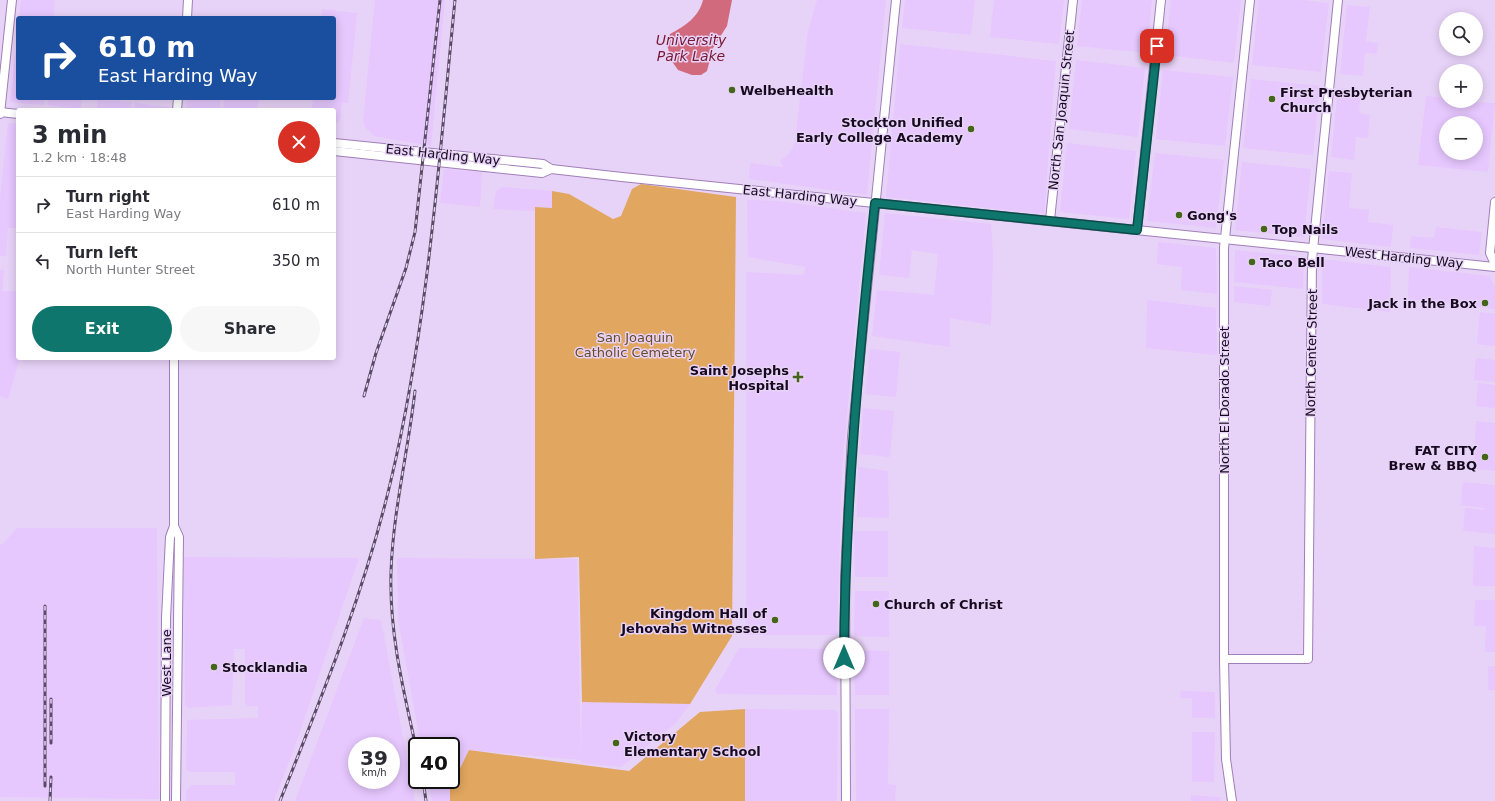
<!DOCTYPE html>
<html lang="en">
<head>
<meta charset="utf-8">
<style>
	:root { --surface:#fff; --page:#f7f7f7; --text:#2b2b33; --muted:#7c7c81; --line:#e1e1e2; --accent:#0f766e }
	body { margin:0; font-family:"DejaVu Sans",sans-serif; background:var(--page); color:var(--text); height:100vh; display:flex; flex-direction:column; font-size:15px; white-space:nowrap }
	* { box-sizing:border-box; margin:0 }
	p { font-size:13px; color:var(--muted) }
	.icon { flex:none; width:22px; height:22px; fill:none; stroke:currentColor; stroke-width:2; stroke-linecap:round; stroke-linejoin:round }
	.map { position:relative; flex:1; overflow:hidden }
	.side { position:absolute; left:16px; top:108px; width:320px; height:252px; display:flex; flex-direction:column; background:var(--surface); border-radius:4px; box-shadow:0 2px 10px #0003 }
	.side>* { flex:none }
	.hud { position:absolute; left:16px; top:16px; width:320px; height:84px; border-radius:4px; box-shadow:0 2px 10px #0003; background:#1a4fa0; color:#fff; overflow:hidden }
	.fabs { position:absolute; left:1439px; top:12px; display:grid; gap:8px }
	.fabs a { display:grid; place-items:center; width:44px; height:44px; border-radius:50%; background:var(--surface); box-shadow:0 2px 10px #0003; font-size:20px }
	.speed { position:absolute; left:348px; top:737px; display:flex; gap:8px; font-size:20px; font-weight:700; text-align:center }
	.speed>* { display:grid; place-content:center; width:52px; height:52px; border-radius:50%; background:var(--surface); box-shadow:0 2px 10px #0003; line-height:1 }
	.speed small { font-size:10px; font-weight:400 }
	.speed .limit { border:2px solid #111; border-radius:6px; background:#fff; color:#111 }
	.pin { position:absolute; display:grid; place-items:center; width:34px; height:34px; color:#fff; margin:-17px; border-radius:8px; box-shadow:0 2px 6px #0006 }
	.me { position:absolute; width:44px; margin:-22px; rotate:0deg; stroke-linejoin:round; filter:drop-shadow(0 0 3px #0008) }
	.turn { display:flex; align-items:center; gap:14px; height:84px; padding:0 16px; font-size:18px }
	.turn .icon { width:52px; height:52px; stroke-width:2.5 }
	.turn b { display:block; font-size:28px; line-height:34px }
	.round { display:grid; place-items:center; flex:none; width:42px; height:42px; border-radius:21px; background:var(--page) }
	.head { display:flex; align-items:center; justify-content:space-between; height:68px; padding:0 16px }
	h1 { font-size:24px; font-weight:600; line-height:30px }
	.button { display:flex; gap:8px; margin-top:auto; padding:8px 16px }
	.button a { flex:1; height:46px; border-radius:24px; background:var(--accent); color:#fff; font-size:16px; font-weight:600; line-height:46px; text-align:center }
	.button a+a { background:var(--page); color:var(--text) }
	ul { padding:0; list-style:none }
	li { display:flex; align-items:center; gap:12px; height:56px; padding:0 16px; border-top:1px solid var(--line) }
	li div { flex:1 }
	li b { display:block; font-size:15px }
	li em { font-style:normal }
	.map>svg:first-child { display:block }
	.built { fill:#e6c7fe; fill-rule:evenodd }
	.green { fill:#e1a65f }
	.water { fill:#d06a7c }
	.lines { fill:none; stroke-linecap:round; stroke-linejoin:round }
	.secondary-casing { stroke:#a07eb8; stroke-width:10 }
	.secondary { stroke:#fff; stroke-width:8 }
	.rail-casing { stroke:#5a4b65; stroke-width:3 }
	.rail { stroke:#e8d3f8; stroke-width:1.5; stroke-dasharray:4.5; stroke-linecap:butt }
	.route-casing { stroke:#0a4d48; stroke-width:10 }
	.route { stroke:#0f766e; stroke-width:7 }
	.poi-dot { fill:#44651a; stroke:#e8d3f8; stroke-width:1.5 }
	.labels { text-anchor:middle; stroke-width:3; stroke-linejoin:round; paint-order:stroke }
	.poi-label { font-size:13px; font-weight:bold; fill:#170a1f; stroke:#e8d3f8; text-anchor:start }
	.street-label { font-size:13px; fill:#170a1f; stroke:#e8d3f8 }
	.park-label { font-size:13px; fill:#674a27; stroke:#e8d3f8 }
	.water-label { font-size:14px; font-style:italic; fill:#761831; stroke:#e8d3f8 }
</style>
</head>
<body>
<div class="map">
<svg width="1495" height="801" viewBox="0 0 1495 801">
	<rect width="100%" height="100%" fill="#e8d3f8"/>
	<!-- built -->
	<g class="built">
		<polygon points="21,0 55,0 53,18 19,18"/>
		<polygon points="375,0 445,0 431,146 374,136 366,128 363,121"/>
		<polygon points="817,0 886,0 867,195 749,179 750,163 784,167 780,161 790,153 795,142 808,31"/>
		<polygon points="905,0 975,0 971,35 902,28"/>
		<polygon points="994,0 1064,0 1059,44 990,37"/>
		<polygon points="1082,0 1152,0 1147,53 1077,46"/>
		<polygon points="1171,0 1241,0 1234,63 1165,55"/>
		<polygon points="1259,0 1302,0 1329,3 1321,72 1252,65"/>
		<polygon points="1347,5 1370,7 1366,41 1378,43 1377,54 1365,53 1363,76 1340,74"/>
		<polygon points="322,9 357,13 348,103 342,103 340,119 334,126 334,110 312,110 313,98 334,98 334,18 321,18"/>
		<polygon points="18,27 18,98 45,98 44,105 10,102"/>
		<polygon points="900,44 1056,61 1044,214 886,197"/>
		<polygon points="1076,60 1145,68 1138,137 1069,129"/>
		<polygon points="1163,70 1233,77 1225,146 1156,139"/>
		<polygon points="1251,79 1320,86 1313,155 1243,148"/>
		<polygon points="1338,88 1361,90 1359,113 1370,115 1368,138 1356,137 1354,160 1331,157"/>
		<path d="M1426,96L1446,98V101L1495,103L1488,172L1418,165ZM1446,123H1476V153H1446Z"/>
		<polygon points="48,98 82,98 81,109 47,105"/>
		<polygon points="187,98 221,98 220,110 186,110"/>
		<polygon points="224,98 259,98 257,110 223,110"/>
		<polygon points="98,100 132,102 131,110 97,110"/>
		<polygon points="135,103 169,107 169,110 134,110"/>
		<polygon points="8,123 18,124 18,228 8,228 6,256 0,256 0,198"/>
		<polygon points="1067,143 1136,151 1129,219 1060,212"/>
		<polygon points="1155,153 1224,160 1216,228 1147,221"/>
		<polygon points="1242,162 1311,169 1304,237 1235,230"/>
		<polygon points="444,169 482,172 480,207 440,203"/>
		<polygon points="1329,171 1352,173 1349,208 1369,210 1368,222 1393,225 1391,247 1322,239"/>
		<polygon points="502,187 552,191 552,208 535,207 535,211 493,209 496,191"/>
		<polygon points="747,200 778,201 866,213 842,468 837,635 746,635 746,272 803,275 806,267 748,257"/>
		<polygon points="885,213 991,224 993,255 991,325 950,318 950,347 872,336 877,290 934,295 938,254 912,250 909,278 879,275"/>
		<polygon points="1436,227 1482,232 1479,255 1410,248 1411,236 1434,238"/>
		<polygon points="1158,242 1216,248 1217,294 1181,290 1182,267 1157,264"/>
		<polygon points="1235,250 1304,257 1303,289 1234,282"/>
		<polygon points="1322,259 1391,267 1390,312 1322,304"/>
		<polygon points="1409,267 1490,276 1495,287 1495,309 1408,299"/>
		<polygon points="0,270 4,270 2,291 18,291 18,358 20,358 8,399 0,396"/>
		<polygon points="1234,286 1272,290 1270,306 1234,302"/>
		<polygon points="1147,300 1216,308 1217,355 1146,348"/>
		<polygon points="1480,312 1495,314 1495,346 1477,344"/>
		<polygon points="870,349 900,352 896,397 865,394"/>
		<polygon points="1476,358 1495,360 1495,382 1474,380"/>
		<polygon points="1478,383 1495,385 1495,408 1476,406"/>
		<polygon points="863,408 894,411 890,457 860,454"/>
		<polygon points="1476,421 1495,423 1495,471 1473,469"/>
		<polygon points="858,467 888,471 889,518 857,517"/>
		<polygon points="1463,482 1495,485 1495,534 1463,531 1465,508 1484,510 1485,508 1461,505"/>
		<polygon points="17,528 157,528 159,799 0,797 0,544 3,544"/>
		<polygon points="854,531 888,531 888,577 855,577"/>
		<polygon points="1474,546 1495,548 1495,586 1473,586"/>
		<polygon points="184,557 359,558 294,749 274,801 186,801 186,790 192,785 235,785 235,772 189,772 186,769 187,720 258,718 258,706 248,706 245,703 245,649 234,649 232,705 189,708 185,706"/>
		<polygon points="397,558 577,559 581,760 469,750 450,789 450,801 432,801 428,780 451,780 451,746 421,746 398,620"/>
		<polygon points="855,591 889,591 889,637 854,636"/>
		<polygon points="1475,600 1495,600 1495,652 1485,652 1486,626 1474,626"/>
		<path d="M364,618L381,620L415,801H295ZM357,746H391V780H357Z"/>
		<polygon points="739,648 836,649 837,695 717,694 715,690"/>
		<polygon points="854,650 889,651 889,695 855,695"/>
		<rect x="1488" y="666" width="7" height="24"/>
		<polygon points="1181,691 1215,692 1215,718 1192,718 1192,698 1180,698"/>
		<polygon points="582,702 690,704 676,723 621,767 581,763"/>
		<polygon points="745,709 834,710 838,712 837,801 745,801"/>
		<polygon points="855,709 889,709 888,784 896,785 895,801 856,801"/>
		<polygon points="1192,732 1215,732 1214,782 1192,782"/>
		<polygon points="1191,795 1220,797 1221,801 1191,801"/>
	</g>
	<!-- green -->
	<g class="green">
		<polygon points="641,184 736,197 732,636 690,704 582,702 579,557 535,559 535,207 552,208 552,191 569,194 613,219 621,216 632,189"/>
		<polygon points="745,709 745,801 450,801 450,789 469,750 629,771 700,712"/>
	</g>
	<!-- water -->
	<path class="water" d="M703,0H732L727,26L713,48L707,71L701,75H692L678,70L671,60L667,44L670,34C685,26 699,17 703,0Z"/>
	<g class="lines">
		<!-- secondary casing -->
		<g class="secondary-casing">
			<g id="secondary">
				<polyline points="187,18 188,0"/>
				<polyline points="177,110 178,98"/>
				<polyline points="0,112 18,114"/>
				<polyline points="0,114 12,0"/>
				<polyline points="334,143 543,164 551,169 622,177 1495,267"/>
				<polyline points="334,151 542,173 551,169"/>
				<polyline points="1495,202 1490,253 1495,264"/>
				<polyline points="1050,220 1073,0"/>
				<polyline points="1137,230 1161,0"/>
				<polyline points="174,526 179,537 176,801"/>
				<polyline points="1224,659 1308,659 1312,260 1338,0"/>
				<polyline points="165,801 166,618 170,537 174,526 174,358"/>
				<polyline points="846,801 845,576 852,437 896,0"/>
				<polyline points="1232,801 1226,759 1224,659 1224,248 1250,0"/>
			</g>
		</g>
		<!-- secondary -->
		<use href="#secondary" class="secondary"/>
		<!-- rail casing -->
		<g class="rail-casing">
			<g id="rail">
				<path d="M415,391C408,452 393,511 391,572C389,633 404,693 417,752"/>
				<polyline points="364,396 376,353 406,268 415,232 440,0"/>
				<polyline points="45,606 45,786"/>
				<polyline points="51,699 51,743"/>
				<polyline points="423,780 426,801"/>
				<polyline points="50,801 51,777"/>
				<path d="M280,801C322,696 365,591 391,480C428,323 439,160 455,0"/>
			</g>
		</g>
		<!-- rail -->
		<use href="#rail" class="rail"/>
	</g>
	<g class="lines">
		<!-- route casing -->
		<g class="route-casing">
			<path id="route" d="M844,658C845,505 859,354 875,203L1137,230L1157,46"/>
		</g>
		<!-- route -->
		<use href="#route" class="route"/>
	</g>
	<!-- markers -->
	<g class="poi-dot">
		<circle cx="732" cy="90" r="4"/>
		<circle cx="1272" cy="99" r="4"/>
		<circle cx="971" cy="129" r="4"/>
		<circle cx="1179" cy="215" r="4"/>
		<circle cx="1264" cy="229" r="4"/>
		<circle cx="1252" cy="262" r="4"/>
		<circle cx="1485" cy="303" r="4"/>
		<path d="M796 371h4v4h4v4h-4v4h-4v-4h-4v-4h4z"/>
		<circle cx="1485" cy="457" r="4"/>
		<circle cx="876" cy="604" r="4"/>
		<circle cx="775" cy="620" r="4"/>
		<circle cx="214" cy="667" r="4"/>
		<circle cx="616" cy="743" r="4"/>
	</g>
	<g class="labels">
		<!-- poi labels -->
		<g class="poi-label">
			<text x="740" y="95">WelbeHealth</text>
			<text x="1280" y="97">First Presbyterian<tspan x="1280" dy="15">Church</tspan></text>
			<text x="963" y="127" text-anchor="end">Stockton Unified<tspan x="963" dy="15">Early College Academy</tspan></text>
			<text x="1187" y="220">Gong's</text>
			<text x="1272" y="234">Top Nails</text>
			<text x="1260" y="267">Taco Bell</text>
			<text x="1477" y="308" text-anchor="end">Jack in the Box</text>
			<text x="789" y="375" text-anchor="end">Saint Josephs<tspan x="789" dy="15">Hospital</tspan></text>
			<text x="1477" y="455" text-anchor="end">FAT CITY<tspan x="1477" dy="15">Brew &amp; BBQ</tspan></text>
			<text x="884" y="609">Church of Christ</text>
			<text x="767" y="618" text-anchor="end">Kingdom Hall of<tspan x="767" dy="15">Jehovahs Witnesses</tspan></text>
			<text x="222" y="672">Stocklandia</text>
			<text x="624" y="741">Victory<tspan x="624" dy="15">Elementary School</tspan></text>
		</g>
		<!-- street labels -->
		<g class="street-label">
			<text transform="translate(1061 110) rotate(-84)" y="5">North San Joaquin Street</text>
			<text transform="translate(443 154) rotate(6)" y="5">East Harding Way</text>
			<text transform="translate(800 195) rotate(6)" y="5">East Harding Way</text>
			<text transform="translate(1404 257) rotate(6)" y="5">West Harding Way</text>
			<text transform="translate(1311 353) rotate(-89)" y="5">North Center Street</text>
			<text transform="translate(1224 400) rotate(-90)" y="5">North El Dorado Street</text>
			<text transform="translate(166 663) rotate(-90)" y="5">West Lane</text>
		</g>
		<!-- park labels -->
		<g class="park-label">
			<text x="635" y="342">San Joaquin<tspan x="635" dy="15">Catholic Cemetery</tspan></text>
		</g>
		<!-- water labels -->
		<g class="water-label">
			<text x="691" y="45">University<tspan x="691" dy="16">Park Lake</tspan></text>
		</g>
	</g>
</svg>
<div class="fabs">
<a><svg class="icon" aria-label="search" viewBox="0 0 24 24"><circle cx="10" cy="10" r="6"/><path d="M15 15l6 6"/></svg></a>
<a>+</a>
<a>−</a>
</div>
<div class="speed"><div>39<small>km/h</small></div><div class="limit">40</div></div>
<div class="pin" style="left:1157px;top:46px;background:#d93025"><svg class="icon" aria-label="arrive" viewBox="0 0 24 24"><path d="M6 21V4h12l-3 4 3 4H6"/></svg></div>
<svg class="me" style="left:844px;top:658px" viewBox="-20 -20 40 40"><circle r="19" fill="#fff"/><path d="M0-13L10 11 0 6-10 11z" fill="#0f766e"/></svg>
<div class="hud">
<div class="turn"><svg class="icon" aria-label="right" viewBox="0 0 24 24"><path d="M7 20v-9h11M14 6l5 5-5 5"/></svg><div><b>610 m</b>East Harding Way</div></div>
</div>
<section class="side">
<div class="head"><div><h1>3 min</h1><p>1.2 km · 18:48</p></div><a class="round" style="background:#d93025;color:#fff"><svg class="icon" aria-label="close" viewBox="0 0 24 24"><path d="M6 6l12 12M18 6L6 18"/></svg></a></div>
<ul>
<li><svg class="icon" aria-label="right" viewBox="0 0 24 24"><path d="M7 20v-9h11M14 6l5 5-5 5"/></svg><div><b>Turn right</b><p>East Harding Way</p></div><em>610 m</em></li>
<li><svg class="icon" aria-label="left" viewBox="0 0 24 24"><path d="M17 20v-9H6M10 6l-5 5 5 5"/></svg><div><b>Turn left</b><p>North Hunter Street</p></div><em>350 m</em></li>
</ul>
<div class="button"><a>Exit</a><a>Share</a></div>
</section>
</div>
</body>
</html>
